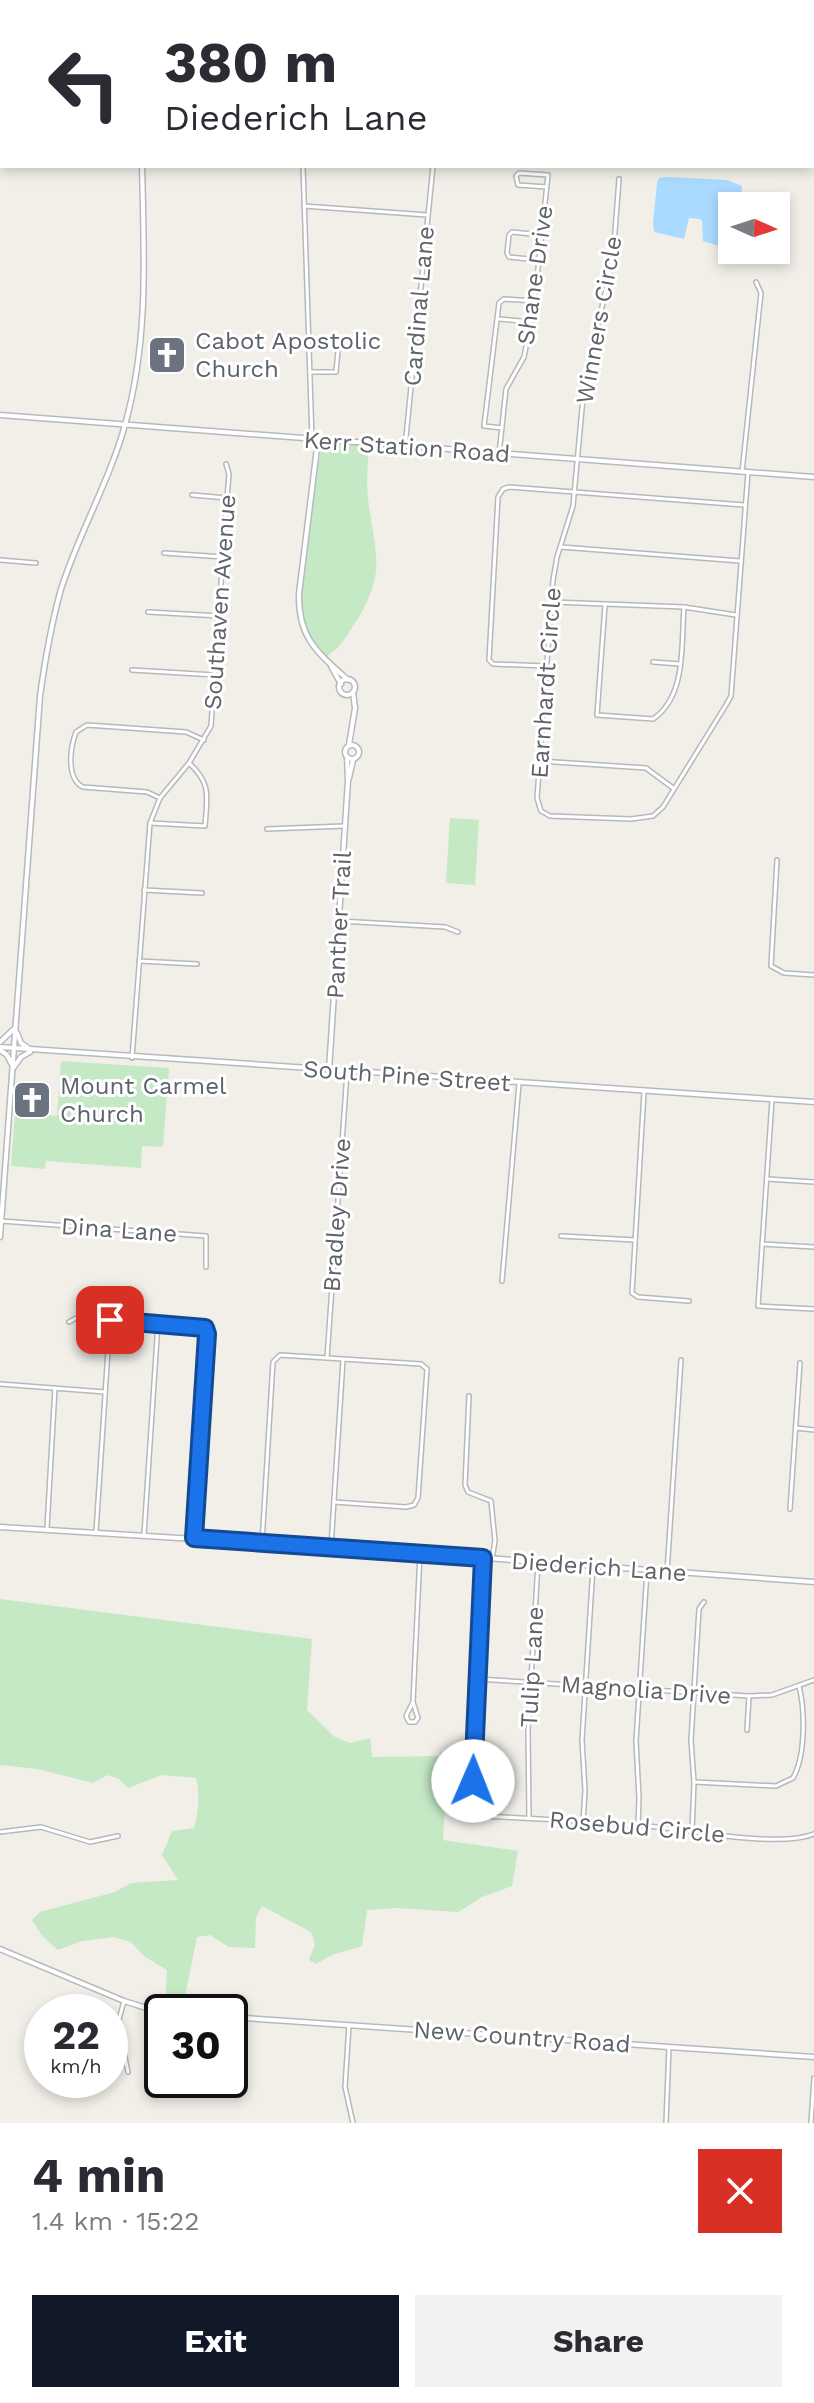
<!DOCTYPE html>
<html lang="en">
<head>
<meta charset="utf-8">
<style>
	:root { --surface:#fff; --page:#f2f2f3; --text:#2b2b33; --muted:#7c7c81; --accent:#111827 }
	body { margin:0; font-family:"Work Sans",sans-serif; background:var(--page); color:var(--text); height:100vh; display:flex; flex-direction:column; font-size:30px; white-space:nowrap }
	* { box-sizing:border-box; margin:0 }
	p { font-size:26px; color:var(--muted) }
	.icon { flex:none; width:44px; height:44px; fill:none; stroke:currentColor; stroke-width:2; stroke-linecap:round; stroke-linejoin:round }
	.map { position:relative; height:2123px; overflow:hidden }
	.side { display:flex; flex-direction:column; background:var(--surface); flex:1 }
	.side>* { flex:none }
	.banner { position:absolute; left:0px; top:0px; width:814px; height:168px; box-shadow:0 4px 12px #0003; background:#fff; color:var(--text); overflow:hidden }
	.needle { width:52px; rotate:93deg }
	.buttons { position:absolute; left:718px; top:192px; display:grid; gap:16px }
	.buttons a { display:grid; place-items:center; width:72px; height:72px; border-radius:0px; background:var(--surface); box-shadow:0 4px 12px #0003; font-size:40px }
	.speed { position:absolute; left:24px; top:1994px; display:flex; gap:16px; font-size:40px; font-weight:700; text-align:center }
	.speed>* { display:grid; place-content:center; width:104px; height:104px; border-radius:50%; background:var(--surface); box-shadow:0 4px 12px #0003; line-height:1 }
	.speed small { font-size:20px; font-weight:400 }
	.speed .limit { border:4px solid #111; border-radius:12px; background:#fff; color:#111 }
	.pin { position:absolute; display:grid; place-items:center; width:68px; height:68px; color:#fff; margin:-34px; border-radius:16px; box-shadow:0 4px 12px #0006 }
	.me { position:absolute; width:88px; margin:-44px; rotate:1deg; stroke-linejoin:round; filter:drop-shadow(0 0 6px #0008) }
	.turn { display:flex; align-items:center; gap:28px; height:168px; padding:0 32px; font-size:36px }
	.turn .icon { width:104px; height:104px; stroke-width:2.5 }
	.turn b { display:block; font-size:56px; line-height:68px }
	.round { display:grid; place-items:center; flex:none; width:84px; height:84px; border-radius:0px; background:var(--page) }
	.head { display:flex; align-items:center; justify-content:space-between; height:136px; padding:0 32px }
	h1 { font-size:48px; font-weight:700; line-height:60px }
	.cta { display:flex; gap:16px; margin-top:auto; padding:16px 32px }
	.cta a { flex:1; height:92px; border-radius:0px; background:var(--accent); color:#fff; font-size:32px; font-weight:700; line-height:92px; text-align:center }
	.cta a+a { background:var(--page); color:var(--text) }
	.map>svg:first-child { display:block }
	.green { fill:#c5e8c5 }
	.water { fill:#aadaff }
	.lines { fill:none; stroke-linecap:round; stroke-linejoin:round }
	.street-casing { stroke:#b5b8bc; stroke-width:6 }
	.secondary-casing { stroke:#b6babf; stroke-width:7 }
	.street { stroke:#fff; stroke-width:3 }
	.secondary { stroke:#fff; stroke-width:4 }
	.route-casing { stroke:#114b97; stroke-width:20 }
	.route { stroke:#1a73e8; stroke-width:14 }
	.labels { text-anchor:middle; stroke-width:6; stroke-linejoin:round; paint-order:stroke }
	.street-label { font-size:24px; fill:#5f6368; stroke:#fff }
	.worship-label { font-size:24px; fill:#5b616d; stroke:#fff; text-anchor:start }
</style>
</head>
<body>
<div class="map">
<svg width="814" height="2123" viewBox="0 0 814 2123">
	<rect width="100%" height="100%" fill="#f1efe8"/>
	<!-- green -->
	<g class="green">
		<path d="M328,443L369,446C368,459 367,471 367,484C370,546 393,567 353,626C342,643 342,645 325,658L303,625L300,600L321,448Z"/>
		<polygon points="450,818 479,820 475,885 446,883"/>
		<polygon points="61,1061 169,1068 163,1147 142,1146 141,1168 46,1161 45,1169 11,1166 15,1113 57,1116"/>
		<path d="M0,1599L312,1639L307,1710L335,1737L350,1743L370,1738L372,1757L440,1756L446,1781L443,1840L518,1851L512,1886L482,1897L458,1912L396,1908L367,1910L362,1946L332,1955L316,1964L309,1960L315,1944L311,1932L262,1906L256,1917L255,1948L229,1947L210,1935L197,1937L184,2001L169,2006L166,1991L167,1970L145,1957L131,1942L114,1937L82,1941L58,1950L43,1937L32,1920L40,1912L115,1892L131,1883L178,1880L162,1855L172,1831L194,1828C199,1810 200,1796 196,1778L162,1775L128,1788L119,1779L108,1775L93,1783L38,1769L0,1765Z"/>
	</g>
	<!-- water -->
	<polygon class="water" points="669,177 727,180 742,186 741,206 732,206 732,246 723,247 703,241 702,221 700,219 689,218 684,239 654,232 653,223 657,183 659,178"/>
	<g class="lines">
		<!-- street casing -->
		<g class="street-casing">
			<g id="street">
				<polyline points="2,50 2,56"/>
				<polyline points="303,166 312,438"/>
				<polyline points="619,179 613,258 584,387 573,506 557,557 553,580 537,798 541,811 550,816 631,819 653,816 663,807 726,705 731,696 748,472"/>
				<polyline points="304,206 427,215"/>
				<polyline points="539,260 509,257 507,253 509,235 512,232 542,235"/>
				<polyline points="499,319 531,322"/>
				<polyline points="310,372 336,372 339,340"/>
				<polyline points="502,428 484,426 499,303 504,299 535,301"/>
				<polyline points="405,447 433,166"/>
				<polyline points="499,454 506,389 524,357 534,306 548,175 519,173 516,176 518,185 547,187"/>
				<polyline points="742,472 761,293 756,282"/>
				<polyline points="192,495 227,498"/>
				<polyline points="561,547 740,561"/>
				<polyline points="164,553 224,557"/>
				<polyline points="0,560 36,563"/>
				<polyline points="553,602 684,607 736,615"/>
				<path d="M605,605L597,715L653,719C687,696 681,644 684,607"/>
				<polyline points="148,612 220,616"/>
				<polyline points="653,662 680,664"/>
				<polyline points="547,666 493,664 489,660 498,497 503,489 509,487 744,505"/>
				<polyline points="132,670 215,675"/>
				<polyline points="540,761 646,768 673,788"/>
				<path d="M160,798L147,792L83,787C66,779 70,748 76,732L87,725L186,732L204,740"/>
				<path d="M150,823L205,826C207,797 212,784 189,763"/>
				<polyline points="267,829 344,826"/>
				<polyline points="777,860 771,966 784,973 814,975"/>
				<polyline points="144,890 202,893"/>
				<polyline points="340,921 445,927 458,932"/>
				<polyline points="139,961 197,964"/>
				<polyline points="132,1058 150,823 160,798 189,763 211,726 227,498 229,474 226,464"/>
				<polyline points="644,1092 632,1293 638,1297 689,1301"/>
				<polyline points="772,1100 758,1306 814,1309"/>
				<polyline points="767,1179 814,1182"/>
				<polyline points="1,1221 206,1236 206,1267"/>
				<polyline points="561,1236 635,1240"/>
				<polyline points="762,1244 814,1247"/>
				<polyline points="502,1281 519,1084"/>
				<polyline points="69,1322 76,1318 205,1328 207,1334 194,1538"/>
				<polyline points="327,1358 347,1072"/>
				<polyline points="0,1384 105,1392"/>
				<polyline points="469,1396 465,1485 468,1492 491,1501 495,1541 492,1559"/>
				<polyline points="796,1428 814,1430"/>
				<polyline points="790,1509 800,1363"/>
				<polyline points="47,1528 55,1388"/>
				<polyline points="96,1532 110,1320"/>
				<polyline points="144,1535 158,1323"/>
				<polyline points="262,1543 273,1362 280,1355 421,1364 427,1369 418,1498 414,1505 406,1507 334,1502"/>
				<polyline points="331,1547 343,1360"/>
				<path d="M483,1558L473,1732L472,1806L476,1812L484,1816C535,1819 586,1821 637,1825C680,1828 778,1849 814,1834"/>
				<polyline points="667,1572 681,1360"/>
				<polyline points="477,1679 749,1696 772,1695 814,1680"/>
				<polyline points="413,1702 418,1718 415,1722 409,1722 406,1716 413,1702 420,1553"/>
				<polyline points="747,1730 749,1696"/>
				<path d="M694,1782L776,1786L793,1778C806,1755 805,1710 799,1686"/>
				<polyline points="529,1818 528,1730 538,1563"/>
				<polyline points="583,1822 585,1790 582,1740 593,1567"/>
				<polyline points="638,1825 639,1798 636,1741 647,1571"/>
				<polyline points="0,1832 41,1827 90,1842 118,1836"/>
				<polyline points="692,1832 694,1782 691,1740 699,1609 704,1602"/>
				<polyline points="124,2001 118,2023 128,2072"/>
				<polyline points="349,2025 345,2087 353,2123"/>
				<polyline points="666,2123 669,2047"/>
				<polyline points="811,2123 814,2078"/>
			</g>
		</g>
		<!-- secondary casing -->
		<g class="secondary-casing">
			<g id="secondary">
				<polyline points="141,0 141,2"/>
				<polyline points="0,415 814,477"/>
				<path d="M318,440L299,594C298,638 317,652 348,680"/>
				<polyline points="331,666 341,684"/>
				<circle cx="347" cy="687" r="8"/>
				<circle cx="352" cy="752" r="7"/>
				<polyline points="349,745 355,708 353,692"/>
				<polyline points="349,778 353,760"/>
				<polyline points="17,1033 21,1043 31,1050"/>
				<polyline points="0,1042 14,1029"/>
				<polyline points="0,1047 814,1102"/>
				<polyline points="0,1050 7,1055 11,1063"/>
				<polyline points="14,1067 21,1057 30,1052"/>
				<polyline points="329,1070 348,780 347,757"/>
				<path d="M0,1237L40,696C45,660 51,625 61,589C79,533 109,482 125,425C149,340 144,254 142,166"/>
				<polyline points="0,1527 389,1551 814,1582"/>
				<polyline points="0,1949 124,2001 162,2013"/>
				<polyline points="230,2017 814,2057"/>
			</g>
		</g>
		<!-- street -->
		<use href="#street" class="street"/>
		<!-- secondary -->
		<use href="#secondary" class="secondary"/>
	</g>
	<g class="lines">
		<!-- route casing -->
		<g class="route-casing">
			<polyline id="route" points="110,1320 205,1328 207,1334 194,1538 483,1558 473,1781"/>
		</g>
		<!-- route -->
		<use href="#route" class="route"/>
	</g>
	<!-- icons -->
	<defs>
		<g id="church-square" transform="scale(2)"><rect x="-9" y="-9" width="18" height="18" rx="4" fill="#6b7280" stroke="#fff"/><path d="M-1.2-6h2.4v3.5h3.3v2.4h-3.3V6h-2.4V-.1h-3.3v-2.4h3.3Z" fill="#fff"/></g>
	</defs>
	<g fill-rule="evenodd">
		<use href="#church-square" x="167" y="355"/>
		<use href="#church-square" x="32" y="1100"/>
	</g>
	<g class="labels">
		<!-- street labels -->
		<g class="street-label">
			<text transform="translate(535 275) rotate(-82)" y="8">Shane Drive</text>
			<text transform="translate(419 306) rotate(-85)" y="8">Cardinal Lane</text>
			<text transform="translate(599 320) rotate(-80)" y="8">Winners Circle</text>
			<text transform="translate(407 447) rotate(4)" y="8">Kerr Station Road</text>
			<text transform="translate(220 602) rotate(-86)" y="8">Southaven Avenue</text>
			<text transform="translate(546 683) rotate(-86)" y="8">Earnhardt Circle</text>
			<text transform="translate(339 925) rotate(-87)" y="8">Panther Trail</text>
			<text transform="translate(407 1076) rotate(4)" y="8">South Pine Street</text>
			<text transform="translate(337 1215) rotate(-86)" y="8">Bradley Drive</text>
			<text transform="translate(119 1230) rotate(4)" y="8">Dina Lane</text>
			<text transform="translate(599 1567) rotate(4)" y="8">Diederich Lane</text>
			<text transform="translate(532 1667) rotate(-87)" y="8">Tulip Lane</text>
			<text transform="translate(646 1690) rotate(4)" y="8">Magnolia Drive</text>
			<text transform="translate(637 1827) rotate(5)" y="8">Rosebud Circle</text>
			<text transform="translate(522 2037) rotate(4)" y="8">New Country Road</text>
		</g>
		<!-- worship labels -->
		<g class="worship-label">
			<text x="195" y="349">Cabot Apostolic<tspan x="195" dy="28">Church</tspan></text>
			<text x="60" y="1094">Mount Carmel<tspan x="60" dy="28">Church</tspan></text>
		</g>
	</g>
</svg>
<div class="buttons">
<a><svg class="needle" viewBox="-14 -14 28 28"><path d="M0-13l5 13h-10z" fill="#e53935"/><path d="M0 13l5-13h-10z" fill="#7c7c81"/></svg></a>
</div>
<div class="speed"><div>22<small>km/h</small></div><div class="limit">30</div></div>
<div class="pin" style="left:110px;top:1320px;background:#d93025"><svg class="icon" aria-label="arrive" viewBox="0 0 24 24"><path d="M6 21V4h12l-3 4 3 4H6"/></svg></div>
<svg class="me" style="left:473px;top:1781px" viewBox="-20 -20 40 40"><circle r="19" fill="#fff"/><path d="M0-13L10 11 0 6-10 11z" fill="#1a73e8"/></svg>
<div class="banner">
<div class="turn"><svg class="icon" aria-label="left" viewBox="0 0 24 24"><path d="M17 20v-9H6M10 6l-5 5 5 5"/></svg><div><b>380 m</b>Diederich Lane</div></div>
</div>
</div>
<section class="side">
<div class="head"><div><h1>4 min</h1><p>1.4 km · 15:22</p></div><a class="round" style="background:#d93025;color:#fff"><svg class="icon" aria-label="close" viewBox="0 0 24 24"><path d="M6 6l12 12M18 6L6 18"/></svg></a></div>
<div class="cta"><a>Exit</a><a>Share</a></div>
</section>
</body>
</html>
